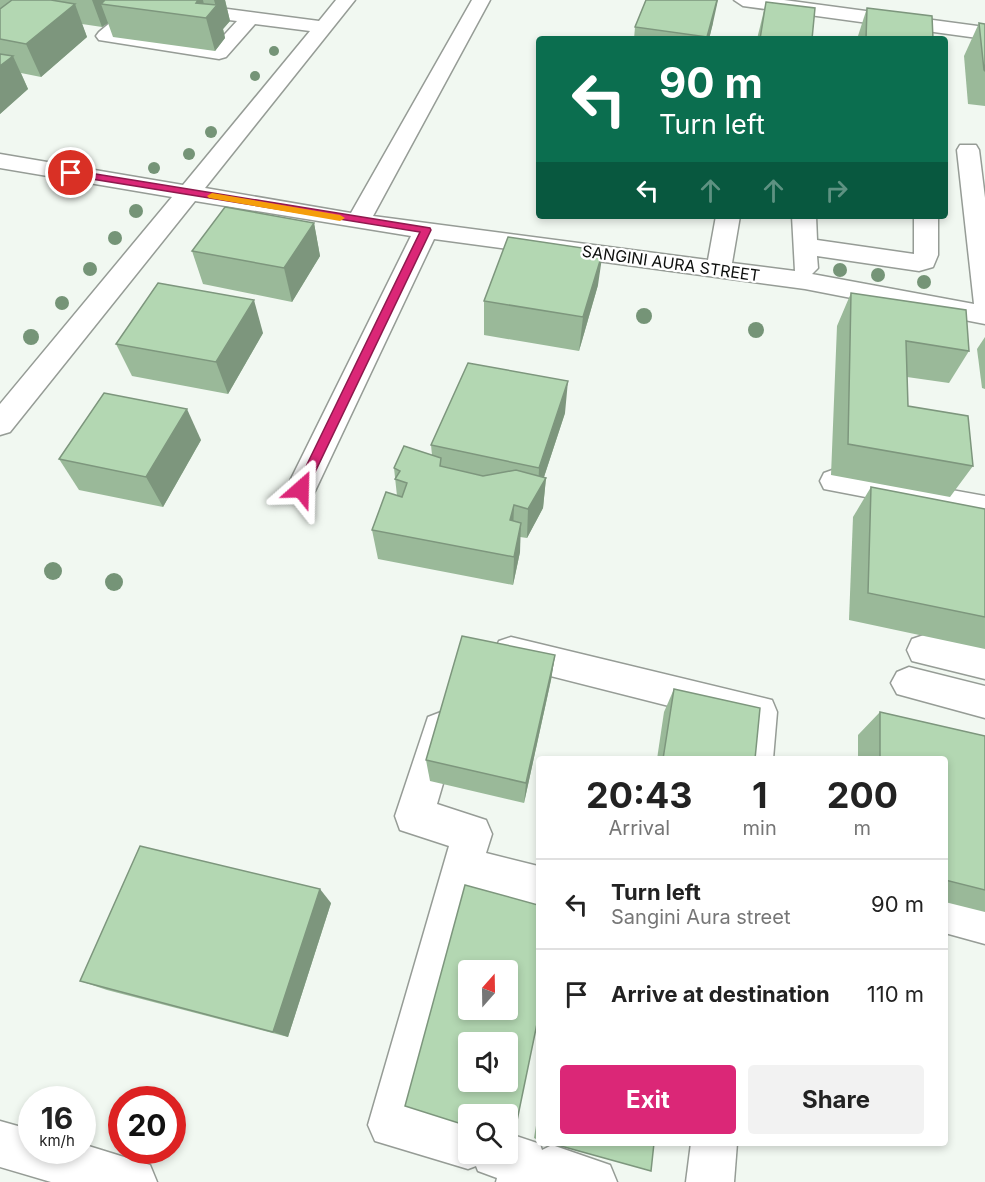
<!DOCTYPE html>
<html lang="en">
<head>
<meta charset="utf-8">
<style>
	:root { --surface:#fff; --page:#f2f2f2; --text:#222; --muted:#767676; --line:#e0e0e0; --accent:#db2777 }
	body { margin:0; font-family:Inter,sans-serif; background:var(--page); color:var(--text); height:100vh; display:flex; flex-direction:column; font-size:22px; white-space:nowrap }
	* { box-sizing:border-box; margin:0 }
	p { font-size:20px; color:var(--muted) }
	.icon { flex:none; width:33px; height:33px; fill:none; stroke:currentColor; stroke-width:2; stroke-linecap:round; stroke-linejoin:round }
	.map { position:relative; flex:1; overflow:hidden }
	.drawer { position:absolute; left:536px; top:756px; width:412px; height:390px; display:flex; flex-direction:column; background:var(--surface); border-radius:6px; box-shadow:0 3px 9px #0003 }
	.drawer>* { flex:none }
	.guide { position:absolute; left:536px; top:36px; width:412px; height:183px; border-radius:6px; box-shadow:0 3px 9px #0003; background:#0b6e4f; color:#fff; overflow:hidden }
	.needle { width:39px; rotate:20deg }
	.controls { position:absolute; left:458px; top:960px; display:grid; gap:12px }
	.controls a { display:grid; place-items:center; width:60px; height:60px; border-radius:6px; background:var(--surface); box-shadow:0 3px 9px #0003; font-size:30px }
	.speed { position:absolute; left:18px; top:1086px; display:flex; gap:12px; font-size:30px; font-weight:700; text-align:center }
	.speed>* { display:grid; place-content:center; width:78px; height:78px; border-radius:50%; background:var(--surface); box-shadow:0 3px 9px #0003; line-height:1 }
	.speed small { font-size:15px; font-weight:400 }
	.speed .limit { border:9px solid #d22; background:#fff; color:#111 }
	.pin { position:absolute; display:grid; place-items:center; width:51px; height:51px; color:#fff; margin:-26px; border:3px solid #fff; border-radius:50%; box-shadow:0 2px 6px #0007 }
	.me { position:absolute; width:66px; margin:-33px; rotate:25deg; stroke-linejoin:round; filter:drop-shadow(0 0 4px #0008) }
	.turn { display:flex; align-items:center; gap:21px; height:126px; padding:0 24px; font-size:27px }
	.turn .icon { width:78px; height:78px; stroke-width:2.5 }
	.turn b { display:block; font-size:42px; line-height:51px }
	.lanes { display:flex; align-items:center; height:57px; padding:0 24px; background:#0003; justify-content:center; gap:30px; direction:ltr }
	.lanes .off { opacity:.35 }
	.eta { display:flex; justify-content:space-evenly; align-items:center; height:102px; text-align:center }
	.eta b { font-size:36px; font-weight:700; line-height:42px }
	.action { display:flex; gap:12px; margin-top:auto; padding:12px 24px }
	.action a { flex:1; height:69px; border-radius:6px; background:var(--accent); color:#fff; font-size:24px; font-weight:700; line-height:69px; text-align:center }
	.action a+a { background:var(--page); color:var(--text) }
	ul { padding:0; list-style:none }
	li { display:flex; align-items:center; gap:18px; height:90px; padding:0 24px; border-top:2px solid var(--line) }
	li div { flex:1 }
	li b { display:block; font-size:22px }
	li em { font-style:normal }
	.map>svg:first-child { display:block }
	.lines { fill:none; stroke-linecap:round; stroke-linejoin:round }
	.minor-casing { stroke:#969c96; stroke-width:3 }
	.minor { fill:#fff; fill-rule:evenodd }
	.tree { fill:#759477 }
	.wall { fill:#9ab999 }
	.shaded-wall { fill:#7d967d }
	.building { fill:#b3d7b2; stroke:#7d967d; stroke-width:1.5; fill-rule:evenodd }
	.route { fill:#db2777; stroke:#8e194d; stroke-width:1.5 }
	.slow { fill:#f59e0b }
	.labels { text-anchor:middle; stroke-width:4.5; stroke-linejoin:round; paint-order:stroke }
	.far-street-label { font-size:16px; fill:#0d0f0d; stroke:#fff }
</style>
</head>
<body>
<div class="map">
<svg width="985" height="1182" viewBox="0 0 985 1182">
	<rect width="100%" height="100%" fill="#f1f8f1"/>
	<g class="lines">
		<!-- minor casing -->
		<g class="minor-casing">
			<g id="minor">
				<path d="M137,0H159L319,21L336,0H355L205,188L351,213L472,0H490L373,216L708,260L716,216H740L732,263L795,271L792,216H816L817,240L914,254V216H938V255L933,267L919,271L817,256L818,268L812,274L974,304L957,150L960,145H976L979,150L985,198V324L805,289L434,239L316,489L312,497L301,501L290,497L286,489L411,236L195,201L10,432L0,435V404L172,197L0,168V154L183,185L310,31L255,24L226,57L219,59L99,40L96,36L99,32ZM148,10L237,21L214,46L121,33Z"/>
				<polygon points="734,0 784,0 985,27 985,39 743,6"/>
				<polygon points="835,469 985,496 985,520 824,489 820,481 824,473"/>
				<polygon points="924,635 985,647 985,679 912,661 907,650 912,639"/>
				<polygon points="511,637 772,700 777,712 773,759 735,759 740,724 499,663 494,652 499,641"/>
				<polygon points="909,667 985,686 985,718 897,694 891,683 897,672"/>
				<polygon points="441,712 454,717 459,729 437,804 486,820 492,834 486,853 538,866 538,906 476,891 418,1109 468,1123 468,1154 507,1154 507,1133 540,1144 542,1150 552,1145 610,1165 617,1182 496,1182 497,1178 478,1171 476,1166 468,1169 375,1141 368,1125 449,846 400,830 395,816 428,717"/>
				<polygon points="945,893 985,902 985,944 945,933"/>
				<polygon points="0,1121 32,1130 32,1150 82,1150 82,1144 150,1165 157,1182 51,1182 0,1167"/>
				<polygon points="691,1143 737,1143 734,1182 686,1182"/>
			</g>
		</g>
		<!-- minor -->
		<use href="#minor" class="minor"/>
	</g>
	<!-- trees -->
	<g class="tree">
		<circle cx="274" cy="51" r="5"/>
		<circle cx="255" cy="76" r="5"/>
		<circle cx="211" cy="132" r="6"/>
		<circle cx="189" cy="154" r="6"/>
		<circle cx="154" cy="168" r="6"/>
		<circle cx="136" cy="211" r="7"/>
		<circle cx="115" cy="238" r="7"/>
		<circle cx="90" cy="269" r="7"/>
		<circle cx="840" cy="270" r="7"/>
		<circle cx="878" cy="275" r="7"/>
		<circle cx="924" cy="282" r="7"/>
		<circle cx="62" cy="303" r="7"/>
		<circle cx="644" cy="316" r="8"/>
		<circle cx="756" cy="330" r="8"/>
		<circle cx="31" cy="337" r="8"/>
		<circle cx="53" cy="571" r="9"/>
		<circle cx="114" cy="582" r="9"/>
	</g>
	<!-- wall -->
	<g class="wall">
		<polygon points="0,0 225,0 230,21 223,29 225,38 215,51 113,37 108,23 102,27 82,24 87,37 41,77 21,73 28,89 0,114"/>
		<polygon points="766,2 812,39 757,39"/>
		<polygon points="867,8 933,39 857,39"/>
		<polygon points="713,23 709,39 634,39 635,27"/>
		<polygon points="979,23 985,24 985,106 968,104 964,56"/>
		<polygon points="314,223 320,256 292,302 203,284 192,251"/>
		<polygon points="598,285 579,351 484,335 484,301"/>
		<polygon points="851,293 969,351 949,383 907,377 908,406 973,466 950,497 831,475 837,326"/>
		<polygon points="263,333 228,394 132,376 116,344"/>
		<polygon points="985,337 985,389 982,388 977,349"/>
		<polygon points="565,413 544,477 546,478 543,508 527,538 520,537 520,552 513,585 378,559 372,530 397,496 394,468 432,455 431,445"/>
		<polygon points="201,440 163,507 79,490 59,459"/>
		<polygon points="871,487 985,509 985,649 849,620 853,517"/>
		<polygon points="555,655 551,680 524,803 430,781 426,760"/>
		<polygon points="674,689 755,759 657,759 664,712"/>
		<polygon points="880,712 985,736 985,912 945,902 945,759 858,759 858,735"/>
		<polygon points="331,903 288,1037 107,990 80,981"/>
		<polygon points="538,1113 538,1140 534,1138"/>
	</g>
	<!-- shaded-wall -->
	<g class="shaded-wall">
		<polygon points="92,0 127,0 101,4 108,23 102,27"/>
		<polygon points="198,0 203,0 207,17 216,7 214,0 225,0 230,21 223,29 225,38 215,51 206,18 196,3"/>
		<polygon points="717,0 718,0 713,23 709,39 706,39"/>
		<polygon points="75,4 87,37 41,77 26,44"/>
		<polygon points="13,56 28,89 0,114 0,66"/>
		<polygon points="314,223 320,256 292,302 284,268"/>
		<polygon points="603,251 598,285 579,351 583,317"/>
		<polygon points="254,300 263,333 228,394 216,362"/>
		<polygon points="568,381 565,413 541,486 546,478 543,508 527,538 528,509 538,492 539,468"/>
		<polygon points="187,409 201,440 163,507 146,477"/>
		<polygon points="514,505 513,534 510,520"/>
		<polygon points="521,523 520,552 513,585 514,557"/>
		<polygon points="555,655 551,680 524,803 526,783"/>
		<polygon points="320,889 331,903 288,1037 273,1032"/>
	</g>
	<!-- building -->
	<g class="building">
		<polygon points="12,0 51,0 75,4 26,44 0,39 0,9"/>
		<polygon points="105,0 198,0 196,3 217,5 206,18 101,4"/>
		<polygon points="646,0 717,0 707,37 635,27"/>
		<polygon points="766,2 815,8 812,39 760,39"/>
		<polygon points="867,8 932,16 933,39 866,39"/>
		<polygon points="979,23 985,24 985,71 984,70"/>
		<polygon points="0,54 13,56 0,66"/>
		<polygon points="225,207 314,223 284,268 192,251"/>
		<polygon points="508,237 603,251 583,317 484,301"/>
		<polygon points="158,283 254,300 216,362 116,344"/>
		<polygon points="851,293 966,310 969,351 906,341 908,406 968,416 973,466 848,444"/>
		<polygon points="468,363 568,381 539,468 431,445"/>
		<polygon points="104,393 187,409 146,477 59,459"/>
		<polygon points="404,446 441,458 440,466 483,476 516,470 546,478 528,509 514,505 510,520 521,523 514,557 372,530 386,492 402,497 407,483 395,479 400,471 394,468"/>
		<polygon points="871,487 985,509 985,617 868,593"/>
		<polygon points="462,636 555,655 526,783 426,760"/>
		<polygon points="674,689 760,708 755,759 663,759"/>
		<polygon points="880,712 985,736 985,890 945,880 945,759 880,759"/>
		<polygon points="140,846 320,889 273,1032 80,981"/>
		<path d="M465,885L538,905V1019L513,1140L507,1138V1114H468V1126L405,1106ZM468,970H507V1010H468ZM468,1042H507V1082H468Z"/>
		<polygon points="550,1143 654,1143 651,1171"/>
	</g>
	<!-- route -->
	<polygon class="route" points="71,170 430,228 431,230 305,493 301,494 295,489 420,232 67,175 66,173"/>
	<!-- slow -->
	<polygon class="slow" points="212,193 340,215 345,218 340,221 209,198 207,196"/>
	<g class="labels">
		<!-- far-street labels -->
		<g class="far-street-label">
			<text transform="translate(671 263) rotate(8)" y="6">SANGINI AURA STREET</text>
		</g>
	</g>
</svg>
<div class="controls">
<a><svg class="needle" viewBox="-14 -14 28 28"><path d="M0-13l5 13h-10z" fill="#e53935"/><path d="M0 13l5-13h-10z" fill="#767676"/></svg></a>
<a><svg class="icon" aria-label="sound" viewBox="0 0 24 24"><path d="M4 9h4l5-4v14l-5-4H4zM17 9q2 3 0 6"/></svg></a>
<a><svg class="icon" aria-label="search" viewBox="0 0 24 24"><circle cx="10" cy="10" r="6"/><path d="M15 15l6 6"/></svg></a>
</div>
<div class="speed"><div>16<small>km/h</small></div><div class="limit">20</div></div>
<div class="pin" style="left:71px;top:173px;background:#d93025"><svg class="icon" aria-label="arrive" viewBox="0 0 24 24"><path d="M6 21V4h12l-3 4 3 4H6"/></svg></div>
<svg class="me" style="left:301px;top:489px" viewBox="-20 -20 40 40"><path d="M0-17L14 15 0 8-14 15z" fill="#db2777" stroke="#fff" stroke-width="4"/></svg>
<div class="guide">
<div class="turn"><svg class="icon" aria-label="left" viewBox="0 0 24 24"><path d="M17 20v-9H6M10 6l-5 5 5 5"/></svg><div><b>90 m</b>Turn left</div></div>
<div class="lanes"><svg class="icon" aria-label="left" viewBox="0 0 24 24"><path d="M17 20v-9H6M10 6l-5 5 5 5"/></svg><svg class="icon off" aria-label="ahead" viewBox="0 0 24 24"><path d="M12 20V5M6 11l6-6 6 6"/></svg><svg class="icon off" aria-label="ahead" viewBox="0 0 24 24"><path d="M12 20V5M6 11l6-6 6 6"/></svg><svg class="icon off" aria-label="right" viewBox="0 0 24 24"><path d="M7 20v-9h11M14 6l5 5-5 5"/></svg></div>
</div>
<section class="drawer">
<div class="eta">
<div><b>20:43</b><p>Arrival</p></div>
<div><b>1</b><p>min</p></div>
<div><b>200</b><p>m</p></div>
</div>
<ul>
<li><svg class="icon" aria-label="left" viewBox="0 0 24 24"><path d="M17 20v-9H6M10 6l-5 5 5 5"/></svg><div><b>Turn left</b><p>Sangini Aura street</p></div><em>90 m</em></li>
<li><svg class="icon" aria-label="arrive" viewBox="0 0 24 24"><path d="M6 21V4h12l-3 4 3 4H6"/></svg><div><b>Arrive at destination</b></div><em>110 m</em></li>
</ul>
<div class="action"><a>Exit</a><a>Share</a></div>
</section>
</div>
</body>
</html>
